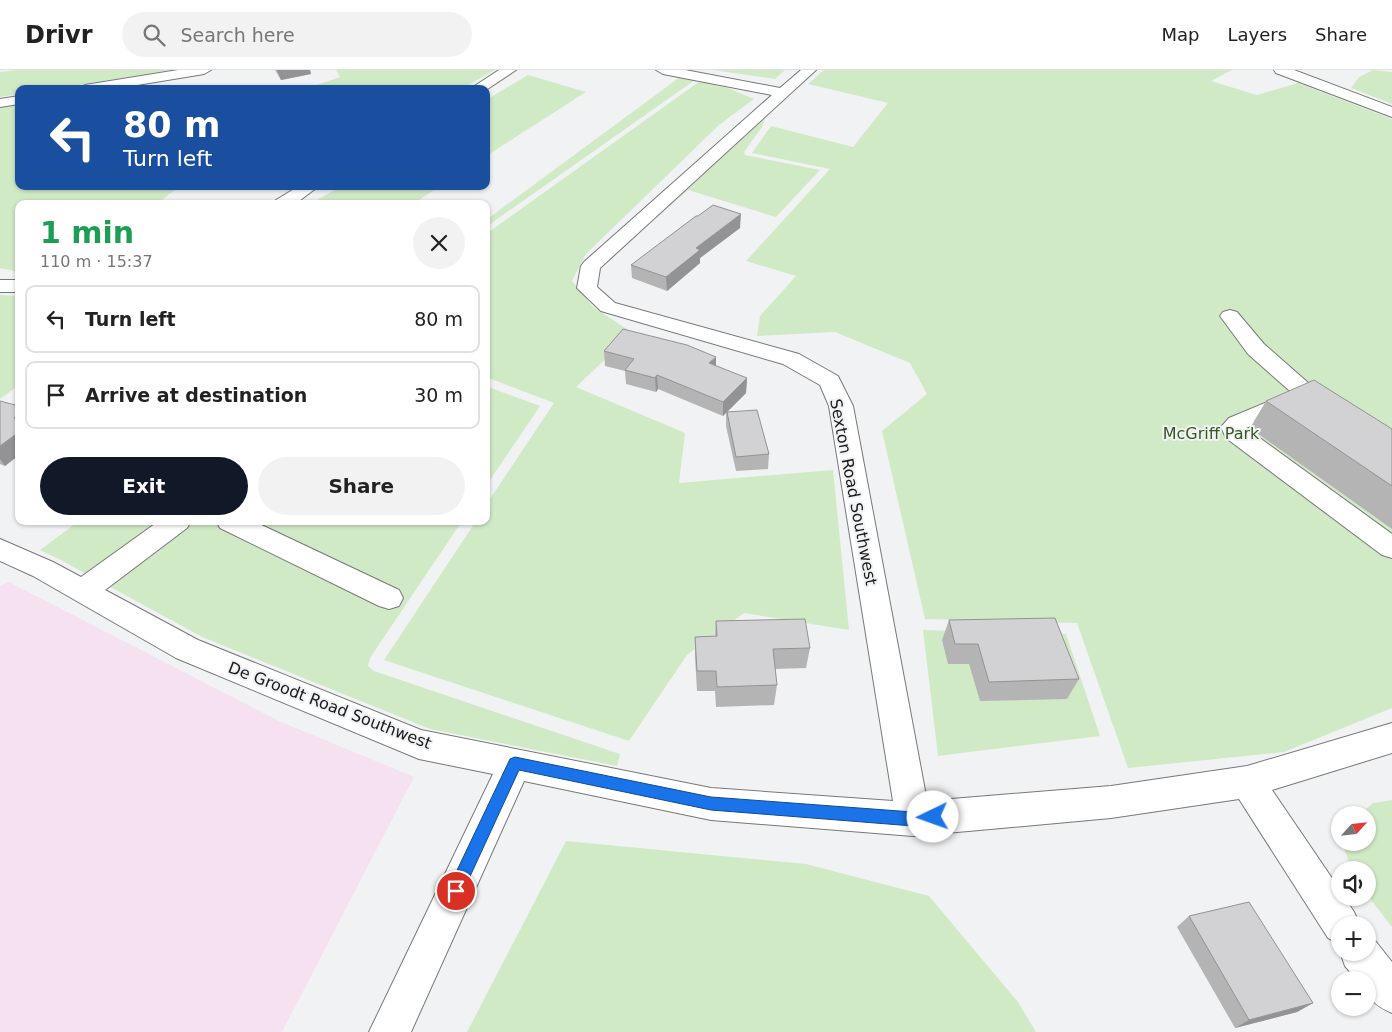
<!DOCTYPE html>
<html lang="en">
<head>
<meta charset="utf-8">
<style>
	:root { --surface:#fff; --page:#f2f2f2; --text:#222; --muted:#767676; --line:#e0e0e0; --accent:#111827 }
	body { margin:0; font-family:"DejaVu Sans",sans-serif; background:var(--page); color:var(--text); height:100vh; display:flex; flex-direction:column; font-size:19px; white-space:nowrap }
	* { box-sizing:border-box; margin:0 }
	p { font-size:16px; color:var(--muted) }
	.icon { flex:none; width:28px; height:28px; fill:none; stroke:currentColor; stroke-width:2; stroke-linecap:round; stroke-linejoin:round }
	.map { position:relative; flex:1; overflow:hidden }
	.details { position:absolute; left:15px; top:130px; width:475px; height:325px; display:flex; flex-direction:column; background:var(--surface); border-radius:10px; box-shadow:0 1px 4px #0004 }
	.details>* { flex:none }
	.top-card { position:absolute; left:15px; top:15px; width:475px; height:105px; border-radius:10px; box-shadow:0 1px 4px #0004; background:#1a4fa0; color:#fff; overflow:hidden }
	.needle { width:32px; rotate:63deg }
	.controls { position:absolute; left:1331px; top:736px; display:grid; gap:10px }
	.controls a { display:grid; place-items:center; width:45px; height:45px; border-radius:50%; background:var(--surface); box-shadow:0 1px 4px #0004; font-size:25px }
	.pin { position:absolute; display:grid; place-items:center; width:42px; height:42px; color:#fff; margin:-21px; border:2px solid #fff; border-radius:50%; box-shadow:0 1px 5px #0007 }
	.me { position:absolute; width:55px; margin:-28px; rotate:267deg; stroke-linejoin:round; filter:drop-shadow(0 0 4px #0008) }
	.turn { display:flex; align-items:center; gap:18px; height:105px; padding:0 25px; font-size:22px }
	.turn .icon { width:65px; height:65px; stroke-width:2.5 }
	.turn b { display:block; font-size:35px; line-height:42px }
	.round { display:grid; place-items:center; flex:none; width:52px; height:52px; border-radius:26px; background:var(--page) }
	.summary { display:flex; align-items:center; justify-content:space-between; height:85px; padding:0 25px }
	h1 { font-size:30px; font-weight:600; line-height:38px; color:#1e9e55 }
	.cta { display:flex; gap:10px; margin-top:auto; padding:10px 25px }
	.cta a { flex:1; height:58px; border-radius:30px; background:var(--accent); color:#fff; font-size:20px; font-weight:600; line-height:58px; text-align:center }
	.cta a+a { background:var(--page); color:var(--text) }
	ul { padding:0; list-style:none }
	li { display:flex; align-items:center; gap:15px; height:68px; margin:0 10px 8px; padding:0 15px; border:2px solid var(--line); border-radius:10px }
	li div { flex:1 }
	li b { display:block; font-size:19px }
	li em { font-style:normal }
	header { display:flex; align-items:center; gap:30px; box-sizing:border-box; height:70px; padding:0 25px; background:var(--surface); border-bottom:1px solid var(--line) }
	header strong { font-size:24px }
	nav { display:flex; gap:28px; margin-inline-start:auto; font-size:18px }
	.search { width:350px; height:45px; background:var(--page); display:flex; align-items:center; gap:12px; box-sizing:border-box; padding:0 18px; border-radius:28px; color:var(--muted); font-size:19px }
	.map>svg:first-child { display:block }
	.industrial { fill:#f6e1f0 }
	.green { fill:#d1eac6 }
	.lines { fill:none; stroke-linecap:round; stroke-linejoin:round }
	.minor-casing { stroke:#777879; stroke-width:2 }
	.minor { fill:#fff; fill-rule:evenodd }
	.wall { fill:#b5b4b5 }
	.shaded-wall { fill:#939294 }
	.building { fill:#d2d1d3; stroke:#939294 }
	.route { fill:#1a73e8; stroke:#114b97 }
	.labels { text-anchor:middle; stroke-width:4; stroke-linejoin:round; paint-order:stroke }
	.park-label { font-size:16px; fill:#34581f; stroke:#f1f2f4 }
	.street-label { font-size:16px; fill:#1a1a1b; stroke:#f1f2f4 }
</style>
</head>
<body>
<header>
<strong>Drivr</strong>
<div class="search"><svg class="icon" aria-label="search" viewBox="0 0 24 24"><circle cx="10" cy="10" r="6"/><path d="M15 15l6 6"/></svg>Search here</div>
<nav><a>Map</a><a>Layers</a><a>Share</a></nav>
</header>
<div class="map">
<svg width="1392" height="962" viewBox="0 0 1392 962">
	<rect width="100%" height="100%" fill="#f1f2f4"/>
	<!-- industrial -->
	<polygon class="industrial" points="9,512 279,651 414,707 282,962 0,962 0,516"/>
	<!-- green -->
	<g class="green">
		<polygon points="17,0 170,0 54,19 19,19 19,24 0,27 0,2"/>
		<polygon points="336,0 495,0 461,19 305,19 340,7"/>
		<polygon points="713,0 785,0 775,9"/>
		<polygon points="824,0 1232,0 1211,11 1257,25 1298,13 1392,49 1392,638 1284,682 1128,698 1077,553 925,549 882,361 927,324 910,293 835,262 757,266 760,246 796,206 746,191 830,99 752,83 771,56 853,77 888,33 808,14"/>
		<polygon points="1373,0 1392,2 1392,34 1351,18 1359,7"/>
		<polygon points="528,5 586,22 486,86 486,30"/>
		<polygon points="680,7 695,10 486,157 486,150"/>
		<polygon points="700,11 728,18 754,29 719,55 586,184 572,211 593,237 633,263 576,317 685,363 679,413 833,400 849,560 744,543 687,585 629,671 384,590 476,451 486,451 486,435 554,333 486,307 486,164"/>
		<polygon points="19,33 19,116 174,116 177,118 157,134 19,134 19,202 0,198 0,36"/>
		<polygon points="766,46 762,57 744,82 745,85 820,100 776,147 688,120 646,157"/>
		<polygon points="341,116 440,116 413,134 314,132"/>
		<polygon points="0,225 19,226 19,315 0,329"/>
		<polygon points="486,316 540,336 486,416"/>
		<polygon points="79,451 462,451 370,588 368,596 374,601 620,684 617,696 430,659 202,567 59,489 40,480"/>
		<polygon points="923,560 1066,564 1100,666 938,686"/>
		<polygon points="1392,730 1392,857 1368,826 1368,800 1352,800 1342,773 1368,772 1368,745 1359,745 1373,733"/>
		<polygon points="566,771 806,794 929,826 1018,932 1036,962 467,962"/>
	</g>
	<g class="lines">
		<!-- minor casing -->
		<g class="minor-casing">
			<g id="minor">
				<polygon points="178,0 211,0 204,4 113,19 78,19 85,15"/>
				<polygon points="499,0 516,0 486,20 470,19"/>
				<polygon points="656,0 685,0 780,18 801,0 816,0 600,198 597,217 615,233 799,284 838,306 853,336 927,731 1111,716 1247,696 1392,653 1392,683 1272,720 1340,820 1340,828 1345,828 1354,842 1360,855 1340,855 1340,874 1328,868 1239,729 1111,748 913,766 711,750 524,711 411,962 369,962 493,704 419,689 176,588 33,506 0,491 0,469 53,492 81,507 159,451 191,451 187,458 105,520 198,570 421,660 711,718 893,731 829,336 820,315 783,294 601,241 577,218 581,196 584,192 772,25 663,4"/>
				<polygon points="1274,0 1294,0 1392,37 1392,47 1276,3"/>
				<polygon points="19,26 19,34 0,37 0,29"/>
				<polygon points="299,116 319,116 295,134 273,134 276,130"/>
				<rect x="0" y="210" width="19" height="12"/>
				<polygon points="1230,240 1237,242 1264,274 1314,318 1318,323 1314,328 1304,330 1302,333 1246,358 1392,464 1392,488 1382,485 1226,368 1221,357 1229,348 1291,322 1248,284 1223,250 1220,246 1223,242"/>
				<polygon points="216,451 253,451 399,520 403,528 399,536 389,539 379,536 220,458"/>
				<path d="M1368,866L1373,868L1392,892V943C1374,935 1368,930 1368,910H1357L1345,896L1340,882H1368Z"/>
			</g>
		</g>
		<!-- minor -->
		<use href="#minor" class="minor"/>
	</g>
	<!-- wall -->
	<g class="wall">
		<polygon points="275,0 310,0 311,4 281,10"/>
		<polygon points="740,158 700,188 700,193 667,221 632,208 631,195"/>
		<polygon points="604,281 716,287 716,296 747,308 746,323 727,342 769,384 768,399 736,401 726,356 726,343 723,346 658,319 656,322 626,314 625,301 605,296"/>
		<polygon points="0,331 19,336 19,385 5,396 0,394"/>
		<polygon points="1266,331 1392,359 1392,459 1250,358"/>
		<polygon points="949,550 1079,609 1067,629 980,631 969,594 948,594 942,570"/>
		<polygon points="716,551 810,578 806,598 775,599 777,615 774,635 716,637 715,621 697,621 695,587 695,567 715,566"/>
		<polygon points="1189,846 1313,933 1297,942 1235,958 1177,857"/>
	</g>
	<!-- shaded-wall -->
	<g class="shaded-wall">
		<polygon points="277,0 310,0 311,4 281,10"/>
		<polygon points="741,144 740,158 700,188 700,193 667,221 666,207 696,178"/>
		<polygon points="716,287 716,301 709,293"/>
		<polygon points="657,305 658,319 656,322 655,308"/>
		<polygon points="747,308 746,323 723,346 723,332"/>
		<polygon points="19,345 19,356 14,348"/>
		<polygon points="19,362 19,385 5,396 0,389 0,376"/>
		<polygon points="1313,933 1297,942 1235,958 1249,950"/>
	</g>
	<!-- building -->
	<g class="building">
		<polygon points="713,135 741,144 696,178 700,180 666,207 631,195 696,146 698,146"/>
		<polygon points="623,259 687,275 716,287 709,293 747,308 723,332 657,305 655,308 625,300 634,289 604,281"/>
		<polygon points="1314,310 1392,359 1392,416 1266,331"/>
		<polygon points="0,331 19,336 19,345 14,348 19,350 19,362 0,376"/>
		<polygon points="757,340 769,384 736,387 727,342"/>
		<polygon points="1055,548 1079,609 989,612 978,574 955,574 949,550"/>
		<polygon points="805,549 810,578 773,579 777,615 717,617 716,601 697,601 695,567 717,566 716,551"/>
		<polygon points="1249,832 1313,933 1249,950 1189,846"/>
	</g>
	<!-- route -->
	<polygon class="route" points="515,687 711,727 913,742 933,740 938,742 940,747 938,752 913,756 711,740 519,700 461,826 456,829 450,826 448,821 450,815 510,689"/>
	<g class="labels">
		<!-- park labels -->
		<g class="park-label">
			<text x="1211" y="369">McGriff Park</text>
		</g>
		<!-- street labels -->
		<g class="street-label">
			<text transform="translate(854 422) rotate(79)" y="6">Sexton Road Southwest</text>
			<text transform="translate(330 635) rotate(21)" y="6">De Groodt Road Southwest</text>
		</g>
	</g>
</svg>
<div class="controls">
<a><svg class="needle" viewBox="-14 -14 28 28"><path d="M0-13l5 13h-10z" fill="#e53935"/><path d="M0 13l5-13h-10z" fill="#767676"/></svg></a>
<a><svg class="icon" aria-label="sound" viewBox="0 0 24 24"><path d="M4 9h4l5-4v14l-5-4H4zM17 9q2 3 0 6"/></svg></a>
<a>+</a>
<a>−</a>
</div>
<div class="pin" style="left:456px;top:821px;background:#d93025"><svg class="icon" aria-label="arrive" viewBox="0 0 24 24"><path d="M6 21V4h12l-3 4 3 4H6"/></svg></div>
<svg class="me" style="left:933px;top:747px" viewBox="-20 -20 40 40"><circle r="19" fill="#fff"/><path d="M0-13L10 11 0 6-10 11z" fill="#1a73e8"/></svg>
<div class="top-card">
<div class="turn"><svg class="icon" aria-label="left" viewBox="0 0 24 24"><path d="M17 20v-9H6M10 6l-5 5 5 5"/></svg><div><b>80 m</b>Turn left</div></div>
</div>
<section class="details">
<div class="summary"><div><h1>1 min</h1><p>110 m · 15:37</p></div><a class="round"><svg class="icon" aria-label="close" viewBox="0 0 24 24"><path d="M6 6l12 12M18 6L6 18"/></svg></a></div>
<ul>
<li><svg class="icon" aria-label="left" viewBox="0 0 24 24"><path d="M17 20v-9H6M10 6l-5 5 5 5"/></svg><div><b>Turn left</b></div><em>80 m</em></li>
<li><svg class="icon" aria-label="arrive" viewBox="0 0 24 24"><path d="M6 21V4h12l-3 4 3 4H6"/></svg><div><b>Arrive at destination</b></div><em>30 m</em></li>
</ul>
<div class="cta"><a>Exit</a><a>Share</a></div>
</section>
</div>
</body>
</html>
